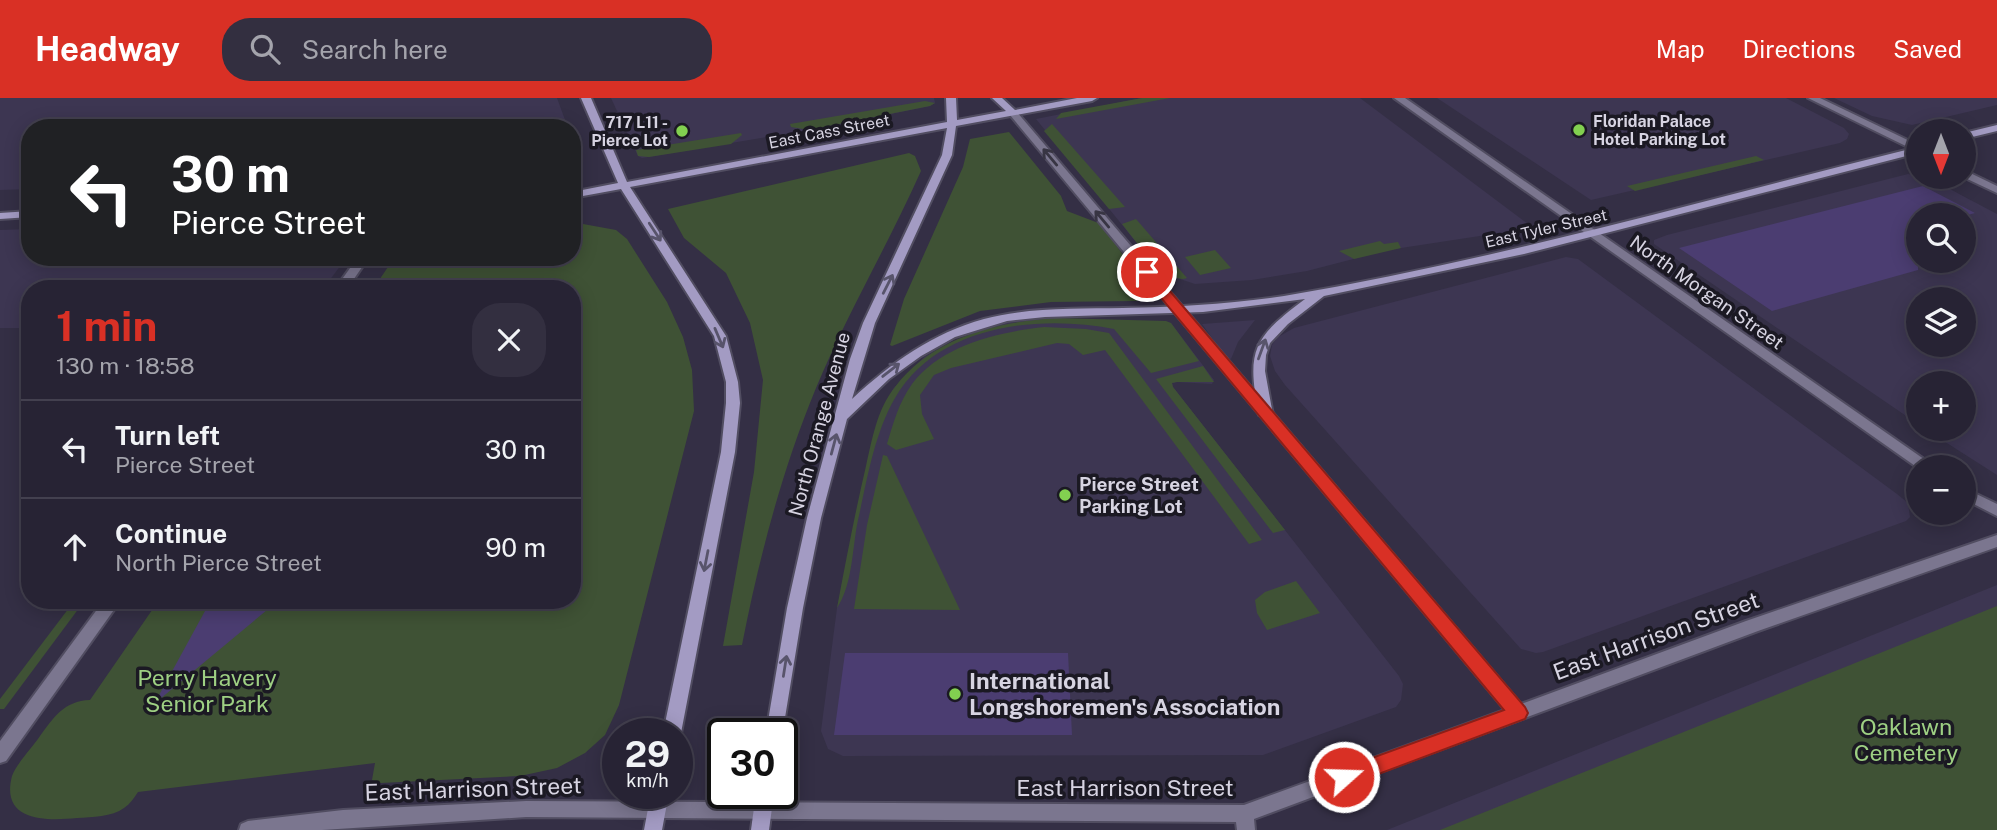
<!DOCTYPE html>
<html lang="en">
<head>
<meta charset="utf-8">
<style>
	:root { --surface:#272334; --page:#332f40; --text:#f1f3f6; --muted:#a4a4ac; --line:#43404f; --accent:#d93025 }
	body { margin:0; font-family:"Public Sans",sans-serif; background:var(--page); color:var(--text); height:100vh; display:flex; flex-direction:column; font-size:26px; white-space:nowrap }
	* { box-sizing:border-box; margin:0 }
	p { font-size:23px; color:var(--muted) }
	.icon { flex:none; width:38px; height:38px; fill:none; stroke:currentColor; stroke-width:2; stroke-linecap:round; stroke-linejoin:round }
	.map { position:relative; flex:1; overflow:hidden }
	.sheet { position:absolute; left:21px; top:182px; width:560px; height:329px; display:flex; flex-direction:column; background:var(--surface); border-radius:28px; box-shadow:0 4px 18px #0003,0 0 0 2px var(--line) }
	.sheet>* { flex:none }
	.guide { position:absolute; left:21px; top:21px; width:560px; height:147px; border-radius:28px; box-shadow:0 4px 18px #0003,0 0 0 2px var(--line); background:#202124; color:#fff; overflow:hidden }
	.needle { width:46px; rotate:180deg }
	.fabs { position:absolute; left:1906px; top:21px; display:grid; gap:14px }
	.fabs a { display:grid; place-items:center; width:70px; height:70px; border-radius:50%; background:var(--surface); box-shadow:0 4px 18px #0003,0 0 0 2px var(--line); font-size:35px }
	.speed { position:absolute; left:602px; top:620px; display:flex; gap:14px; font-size:35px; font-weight:700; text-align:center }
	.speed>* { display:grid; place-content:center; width:91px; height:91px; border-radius:50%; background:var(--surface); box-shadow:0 4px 18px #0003,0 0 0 2px var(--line); line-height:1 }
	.speed small { font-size:18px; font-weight:400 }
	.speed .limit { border:4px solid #111; border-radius:10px; background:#fff; color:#111 }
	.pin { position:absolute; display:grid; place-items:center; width:60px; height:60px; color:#fff; margin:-30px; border:4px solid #fff; border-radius:50%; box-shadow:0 2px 7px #0007 }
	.me { position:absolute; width:77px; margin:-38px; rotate:70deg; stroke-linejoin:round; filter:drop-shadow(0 0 5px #0008) }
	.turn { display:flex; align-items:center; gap:24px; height:147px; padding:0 35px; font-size:32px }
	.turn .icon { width:91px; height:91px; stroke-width:2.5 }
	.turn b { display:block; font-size:49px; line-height:60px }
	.round { display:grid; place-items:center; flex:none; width:74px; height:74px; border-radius:28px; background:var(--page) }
	.summary { display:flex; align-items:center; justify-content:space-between; height:119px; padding:0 35px }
	h1 { font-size:42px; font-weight:700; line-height:52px; color:var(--accent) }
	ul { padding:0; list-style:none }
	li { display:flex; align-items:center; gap:21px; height:98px; padding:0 35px; border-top:2px solid var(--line) }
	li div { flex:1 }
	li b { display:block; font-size:26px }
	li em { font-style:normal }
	header { display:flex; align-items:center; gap:42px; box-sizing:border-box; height:98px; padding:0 35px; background:var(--accent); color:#fff }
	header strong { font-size:33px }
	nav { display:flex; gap:38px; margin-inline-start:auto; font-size:24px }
	.search { width:490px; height:63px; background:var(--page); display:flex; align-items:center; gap:18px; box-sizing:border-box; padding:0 24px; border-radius:28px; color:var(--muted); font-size:26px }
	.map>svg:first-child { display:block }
	.built { fill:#3d3652; fill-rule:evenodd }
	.green { fill:#3f5235 }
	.building { fill:#4b3d71 }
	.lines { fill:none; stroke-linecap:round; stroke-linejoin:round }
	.minor-casing { stroke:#514d61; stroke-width:4 }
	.tertiary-casing { stroke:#514d61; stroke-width:4 }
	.secondary-casing { stroke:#514d61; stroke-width:4 }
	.minor { fill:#7b768f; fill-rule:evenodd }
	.tertiary { fill:#7b768f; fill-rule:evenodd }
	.secondary { fill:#a39bc3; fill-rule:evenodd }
	.oneway { stroke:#383543 }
	.oneway2 { stroke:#58546b }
	.route { fill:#d93025; stroke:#8d1f18; stroke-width:2 }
	.poi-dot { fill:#82d050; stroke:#1b1923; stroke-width:2.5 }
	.labels { text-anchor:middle; stroke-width:7; stroke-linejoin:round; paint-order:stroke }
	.far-poi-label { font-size:16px; font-weight:bold; fill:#d7d4e2; stroke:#1b1923; text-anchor:start }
	.far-street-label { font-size:16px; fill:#d7d4e2; stroke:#1b1923 }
	.street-label { font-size:19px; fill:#d7d4e2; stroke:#1b1923 }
	.poi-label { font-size:19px; font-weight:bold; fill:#d7d4e2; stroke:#1b1923; text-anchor:start }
	.near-street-label { font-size:23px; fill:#d7d4e2; stroke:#1b1923 }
	.near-park-label { font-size:23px; fill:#9ed083; stroke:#1b1923 }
	.near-poi-label { font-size:23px; font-weight:bold; fill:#d7d4e2; stroke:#1b1923; text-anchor:start }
</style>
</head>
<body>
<header>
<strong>Headway</strong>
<div class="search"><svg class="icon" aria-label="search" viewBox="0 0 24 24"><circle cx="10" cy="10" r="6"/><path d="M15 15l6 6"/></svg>Search here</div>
<nav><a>Map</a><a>Directions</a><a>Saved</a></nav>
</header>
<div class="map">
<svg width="1997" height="732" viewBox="0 0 1997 732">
	<rect width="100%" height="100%" fill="#342f45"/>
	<!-- built -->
	<g class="built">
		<polygon points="0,0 557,0 568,30 30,30 30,91 0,92"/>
		<polygon points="611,0 934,0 935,5 930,8 832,28 642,60 638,58"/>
		<polygon points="1142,0 1360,0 1528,126 1519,132 1388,152 1307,173 1252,182 1195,186 1177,180 1154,166 1036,21"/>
		<polygon points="1437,0 1786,0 1844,30 1849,36 1847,41 1840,45 1591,102"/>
		<polygon points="1834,0 1997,0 1997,7 1912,27 1872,18"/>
		<path d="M1908,76L1929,80L1997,116V377L1925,331H1964V285H1918V326L1654,146V142L1667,137ZM1918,117H1964V163H1918ZM1918,201H1964V247H1918Z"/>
		<polygon points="30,131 30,159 347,159 323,191 30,191 30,230 0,230 0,132"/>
		<polygon points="1566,159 1578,161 1897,396 1908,405 1910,419 1906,423 1543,554 1536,555 1521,551 1285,287 1275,273 1270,258 1272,247 1278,239 1294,230"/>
		<polygon points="1056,220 1171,225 1214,282 1212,286 1177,284 1172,285 1173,289 1399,578 1403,586 1401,602 1396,609 1263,657 843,658 828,651 821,633 837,510 874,335 893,291 924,259 947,246 1007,225"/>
		<polygon points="1255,222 1238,244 1231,261 1226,259 1202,226"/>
		<polygon points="1997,487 1997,732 1387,732"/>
	</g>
	<!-- green -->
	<g class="green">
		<polygon points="1142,0 1170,0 1056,21 1061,15"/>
		<polygon points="925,3 935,5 930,8 809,32 791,29 790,26"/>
		<polygon points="1052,26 1125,109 1109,111 1044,33"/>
		<polygon points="1009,34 1061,98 1067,113 1101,126 1151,196 1151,200 1136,203 1051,204 980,213 892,248 890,247 904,201 963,69 970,41"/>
		<polygon points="741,35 742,37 731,46 649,59 638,58 636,52"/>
		<path d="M909,55L915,58L921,73C888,147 847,216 816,290C782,372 759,460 742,547L723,548L754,374L763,282L750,225L726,175L684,140L668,111Z"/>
		<polygon points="1756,58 1764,62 1635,93 1627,88"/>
		<path d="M1136,121L1187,180C1167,188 1134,141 1122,126Z"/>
		<path d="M572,124L616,132L627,141L667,204L683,239L692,272L694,313L619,607L605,637L585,655L557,670L520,678L381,685L372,682L375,665L138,694C134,700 130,706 124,710C112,719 92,719 77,720C47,723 0,724 12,678C17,665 32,650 40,638C54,619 64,603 90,602L159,502H572V191H373L388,169L378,168L377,165L381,159H572Z"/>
		<polygon points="1380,143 1384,146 1398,144 1401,150 1354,161 1339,153"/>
		<polygon points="1215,152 1231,170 1200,177 1185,159"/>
		<path d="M1056,220L1166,223L1171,225L1199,263L1151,275L1114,231C1039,216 937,227 895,300C874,336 867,383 858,422C852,450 853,486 837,510C846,462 855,415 866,368C872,342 877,311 895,289C933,239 997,224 1056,220Z"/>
		<path d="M1044,229L1086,231L1109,235L1262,442L1249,446L1105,252L1083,257L1069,246L1057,245L951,270L934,277L920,297L922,316L934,341L896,352L887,346C893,326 899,304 912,286C941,247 999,234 1044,229Z"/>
		<polygon points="1203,268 1214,284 1177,284 1172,285 1173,289 1285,432 1273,435 1156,281"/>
		<polygon points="883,357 887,358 960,512 854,511 867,427"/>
		<polygon points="1296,483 1320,515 1267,532 1257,515 1255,502 1265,494"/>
		<polygon points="75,502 85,502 4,611 0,611 0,601"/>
		<polygon points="1997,508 1997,732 1440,732"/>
	</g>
	<!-- building -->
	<g class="building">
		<polygon points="1923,88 1975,115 1964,118 1918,117 1918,172 1772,213 1679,150"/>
		<polygon points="211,502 279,502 160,601 158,599"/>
		<polygon points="845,555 1068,555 1072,637 834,637"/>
	</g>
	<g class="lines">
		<!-- minor casing -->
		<g class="minor-casing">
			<g id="minor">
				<polygon points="1808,0 1820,0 1918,47 1918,54"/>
				<polygon points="1013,12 1016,13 1521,606 1746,523 1997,437 1997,449 1758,533 1254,721 1255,732 1237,732 1236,724 526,719 322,732 239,732 241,726 248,723 343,712 526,703 1244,707 1505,612 1010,17 1010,13"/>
				<polygon points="1964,72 1997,88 1997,95 1963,79"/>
				<polygon points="358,159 369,159 347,191 335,191"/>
				<polygon points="104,502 121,502 6,663 0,665 0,643"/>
			</g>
		</g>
		<!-- tertiary casing -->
		<g class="tertiary-casing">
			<g id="tertiary">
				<polygon points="1394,0 1405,0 1931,366 1933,369 1918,370"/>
				<polygon points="1964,390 1997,406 1997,418 1964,401"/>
			</g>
		</g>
		<!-- secondary casing -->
		<g class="secondary-casing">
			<g id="secondary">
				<path d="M581,0H591L627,84L947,24L946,0H956L957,22L1006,13L992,0H1002L1015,12L1077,0H1097L1092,3L956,28L952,57L875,225L852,301C891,265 933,235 984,221C1029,209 1077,211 1123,210C1177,209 1230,206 1284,198C1498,162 1707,101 1918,49V55L1524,156L1324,198L1288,226L1270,245L1266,257L1265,273L1273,317L1266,321L1259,317C1246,252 1253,240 1305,201L1203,214L1045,219L1007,223L955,239L921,258L889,281L847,321L821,420L803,510L782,638V635H766L787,510L807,420L850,261L863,225L942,57L947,30L630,89L726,238L738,284L740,305L735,354L681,635L677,641V635H663L721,354L726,305V284L714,238L621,91L572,100V94L618,85Z"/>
				<polygon points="1997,27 1997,33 1964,41 1964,35"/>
				<polygon points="30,113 30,119 0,121 0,115"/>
				<polygon points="651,695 669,695 662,732 644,732"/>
				<polygon points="756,695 774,695 769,732 751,732"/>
			</g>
		</g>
		<!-- minor -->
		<use href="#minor" class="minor"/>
		<!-- tertiary -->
		<use href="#tertiary" class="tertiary"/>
		<!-- secondary -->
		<use href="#secondary" class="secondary"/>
	</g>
	<!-- one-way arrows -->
	<defs><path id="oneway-shaft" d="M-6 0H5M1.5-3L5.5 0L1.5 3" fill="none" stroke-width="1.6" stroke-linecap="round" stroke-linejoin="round" transform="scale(1.75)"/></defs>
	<g class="oneway">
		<use href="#oneway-shaft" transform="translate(1050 59) rotate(-130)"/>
		<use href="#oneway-shaft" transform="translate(1102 121) rotate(-130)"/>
	</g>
	<g class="oneway2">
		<use href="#oneway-shaft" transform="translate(655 134) rotate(57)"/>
		<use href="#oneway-shaft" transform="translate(888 186) rotate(-63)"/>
		<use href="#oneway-shaft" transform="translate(719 240) rotate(67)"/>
		<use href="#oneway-shaft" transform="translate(1262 251) rotate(-70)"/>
		<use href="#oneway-shaft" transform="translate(891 272) rotate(-38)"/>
		<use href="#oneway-shaft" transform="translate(834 346) rotate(-75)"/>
		<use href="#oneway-shaft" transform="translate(706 463) rotate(101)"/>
		<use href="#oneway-shaft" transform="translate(785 568) rotate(-81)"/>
	</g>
	<!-- route -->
	<polygon class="route" points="1147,171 1152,172 1525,609 1528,615 1525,621 1344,689 1336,686 1333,679 1336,673 1504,612 1142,177 1142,172"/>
	<!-- markers -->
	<g class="poi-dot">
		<circle cx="1579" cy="32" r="7"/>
		<circle cx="682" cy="33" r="7"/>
		<circle cx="1065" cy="397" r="7"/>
		<circle cx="955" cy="596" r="7"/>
	</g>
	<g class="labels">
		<!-- far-poi labels -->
		<g class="far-poi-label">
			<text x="1593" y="29">Floridan Palace<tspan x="1593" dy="18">Hotel Parking Lot</tspan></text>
			<text x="668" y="30" text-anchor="end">717 L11 -<tspan x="668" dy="18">Pierce Lot</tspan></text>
		</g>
		<!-- far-street labels -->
		<g class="far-street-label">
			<text transform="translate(829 33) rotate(-11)" y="6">East Cass Street</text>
			<text transform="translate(1546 130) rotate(-13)" y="6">East Tyler Street</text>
		</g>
		<!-- street labels -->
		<g class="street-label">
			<text transform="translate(1707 194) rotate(35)" y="7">North Morgan Street</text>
			<text transform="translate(819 326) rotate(-75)" y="7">North Orange Avenue</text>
		</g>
		<!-- poi labels -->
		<g class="poi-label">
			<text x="1079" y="393">Pierce Street<tspan x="1079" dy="22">Parking Lot</tspan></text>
		</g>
		<!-- near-street labels -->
		<g class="near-street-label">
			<text transform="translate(1656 538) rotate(-20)" y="8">East Harrison Street</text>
			<text x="1125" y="698">East Harrison Street</text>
			<text transform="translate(473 691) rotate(-2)" y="8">East Harrison Street</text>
		</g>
		<!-- near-park labels -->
		<g class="near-park-label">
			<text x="207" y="588">Perry Havery<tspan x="207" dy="26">Senior Park</tspan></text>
			<text x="1906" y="637">Oaklawn<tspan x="1906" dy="26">Cemetery</tspan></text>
		</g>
		<!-- near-poi labels -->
		<g class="near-poi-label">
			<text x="969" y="591">International<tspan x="969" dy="26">Longshoremen's Association</tspan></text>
		</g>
	</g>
</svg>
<div class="fabs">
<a><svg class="needle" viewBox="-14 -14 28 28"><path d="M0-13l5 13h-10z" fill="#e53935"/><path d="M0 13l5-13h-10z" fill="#a4a4ac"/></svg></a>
<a><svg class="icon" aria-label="search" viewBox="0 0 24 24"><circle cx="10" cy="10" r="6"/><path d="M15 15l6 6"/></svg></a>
<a><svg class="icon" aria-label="layers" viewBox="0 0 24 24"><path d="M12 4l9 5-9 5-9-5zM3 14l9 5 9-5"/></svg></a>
<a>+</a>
<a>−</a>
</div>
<div class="speed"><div>29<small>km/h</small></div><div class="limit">30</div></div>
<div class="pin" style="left:1147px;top:174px;background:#d93025"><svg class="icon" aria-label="arrive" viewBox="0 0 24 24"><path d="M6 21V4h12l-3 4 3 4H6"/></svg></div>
<svg class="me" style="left:1344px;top:679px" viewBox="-20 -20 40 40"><circle r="17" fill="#d93025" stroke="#fff" stroke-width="3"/><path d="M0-11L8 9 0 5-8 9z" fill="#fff"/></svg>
<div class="guide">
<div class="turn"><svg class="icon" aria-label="left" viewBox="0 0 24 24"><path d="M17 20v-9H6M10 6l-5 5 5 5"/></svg><div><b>30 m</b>Pierce Street</div></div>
</div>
<section class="sheet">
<div class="summary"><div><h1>1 min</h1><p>130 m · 18:58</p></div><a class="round"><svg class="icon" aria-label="close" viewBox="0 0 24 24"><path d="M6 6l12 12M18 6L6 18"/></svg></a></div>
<ul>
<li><svg class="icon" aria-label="left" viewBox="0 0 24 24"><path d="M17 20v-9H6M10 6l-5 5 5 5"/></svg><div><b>Turn left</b><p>Pierce Street</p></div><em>30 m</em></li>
<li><svg class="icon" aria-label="ahead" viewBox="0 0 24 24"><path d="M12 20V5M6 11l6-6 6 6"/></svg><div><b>Continue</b><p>North Pierce Street</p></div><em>90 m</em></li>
</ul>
</section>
</div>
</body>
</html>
